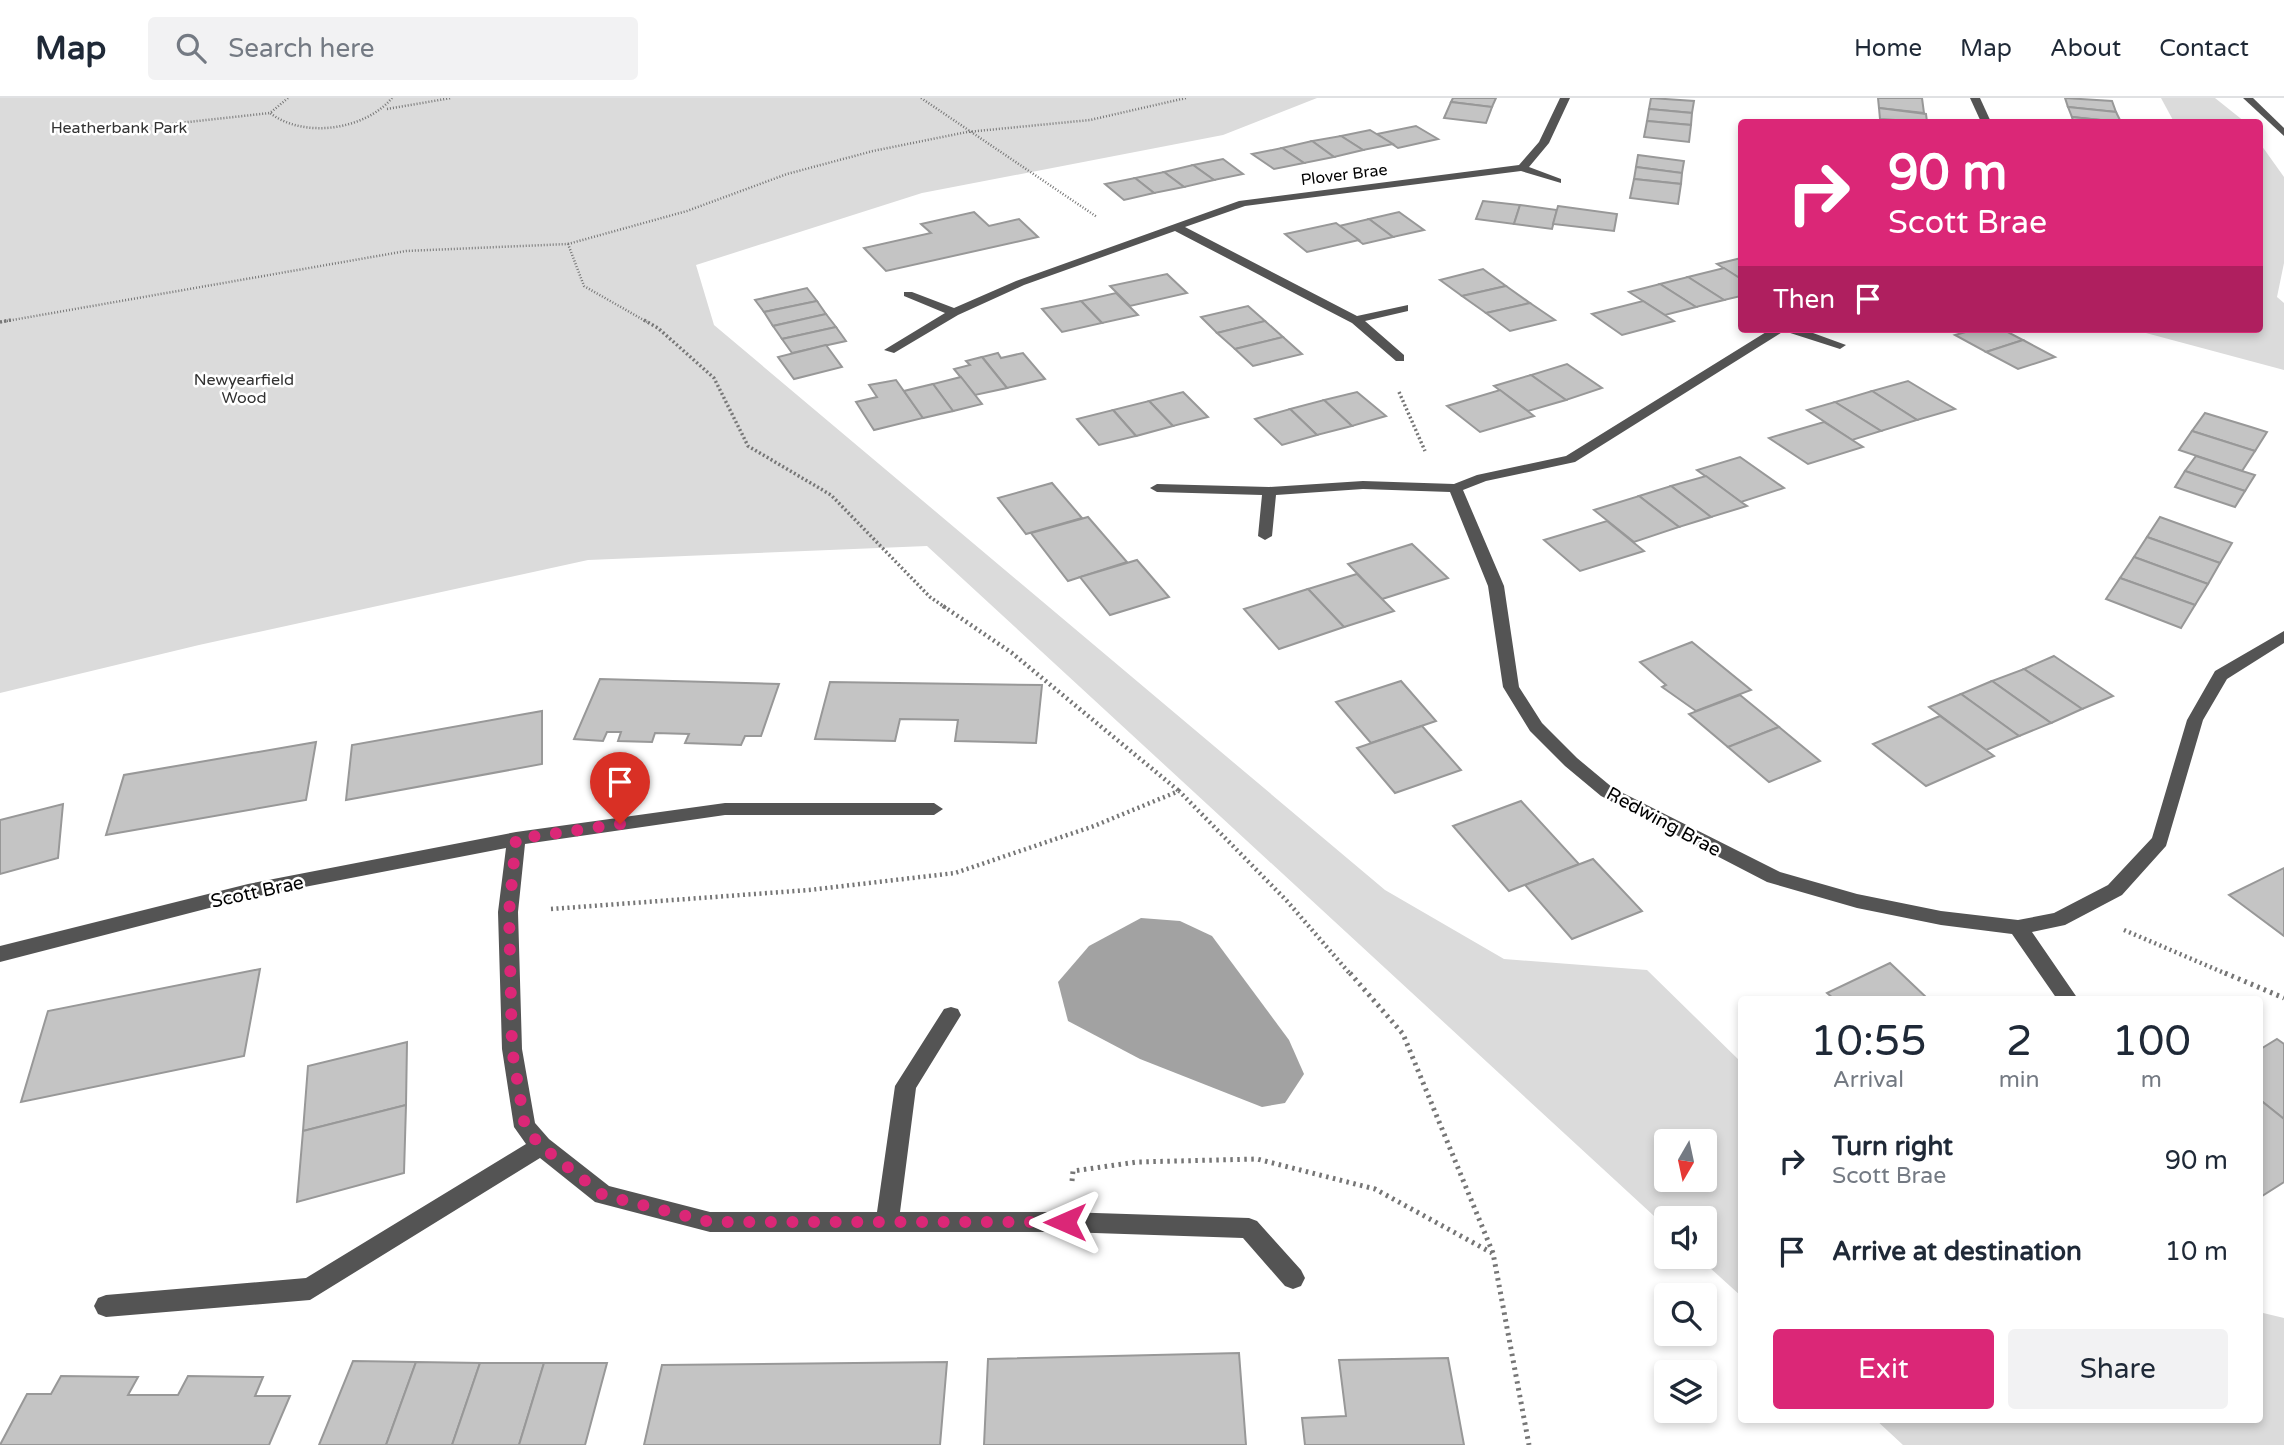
<!DOCTYPE html>
<html lang="en">
<head>
<meta charset="utf-8">
<style>
	:root { --surface:#fff; --page:#f2f2f3; --text:#1f2937; --muted:#747a83; --line:#e0e1e3; --accent:#db2777 }
	body { margin:0; font-family:"Varela Round",sans-serif; background:var(--page); color:var(--text); height:100vh; display:flex; flex-direction:column; font-size:26px; white-space:nowrap }
	* { box-sizing:border-box; margin:0 }
	p { font-size:23px; color:var(--muted) }
	.icon { flex:none; width:38px; height:38px; fill:none; stroke:currentColor; stroke-width:2; stroke-linecap:round; stroke-linejoin:round }
	.map { position:relative; flex:1; overflow:hidden }
	.panel { position:absolute; left:1738px; top:898px; width:525px; height:427px; display:flex; flex-direction:column; background:var(--surface); border-radius:7px; box-shadow:0 4px 10px #0003 }
	.panel>* { flex:none }
	.banner { position:absolute; left:1738px; top:21px; width:525px; height:214px; border-radius:7px; box-shadow:0 4px 10px #0003; background:#db2777; color:#fff; overflow:hidden }
	.needle { width:46px; rotate:189deg }
	.buttons { position:absolute; left:1654px; top:1031px; display:grid; gap:14px }
	.buttons a { display:grid; place-items:center; width:63px; height:63px; border-radius:7px; background:var(--surface); box-shadow:0 4px 10px #0003; font-size:35px }
	.pin { position:absolute; display:grid; place-items:center; width:60px; height:60px; color:#fff; margin:-72px -30px; border-radius:50% 50% 50% 0; rotate:-45deg; box-shadow:0 0 7px #0007 }
	.pin .icon { rotate:45deg }
	.me { position:absolute; width:77px; margin:-38px; rotate:270deg; stroke-linejoin:round; filter:drop-shadow(0 0 5px #0008) }
	.turn { display:flex; align-items:center; gap:24px; height:147px; padding:0 35px; font-size:32px }
	.turn .icon { width:91px; height:91px; stroke-width:2.5 }
	.turn b { display:block; font-size:49px; line-height:60px }
	.then { display:flex; align-items:center; height:66px; padding:0 35px; background:#0003; gap:14px; font-size:26px }
	.eta { display:flex; justify-content:space-evenly; align-items:center; height:119px; text-align:center }
	.eta b { font-size:42px; font-weight:600; line-height:49px }
	.cta { display:flex; gap:14px; margin-top:auto; padding:14px 35px }
	.cta a { flex:1; height:80px; border-radius:7px; background:var(--accent); color:#fff; font-size:28px; font-weight:600; line-height:80px; text-align:center }
	.cta a+a { background:var(--page); color:var(--text) }
	ul { padding:0; list-style:none }
	li { display:flex; align-items:center; gap:21px; height:91px; padding:0 35px }
	li div { flex:1 }
	li b { display:block; font-size:26px }
	li em { font-style:normal }
	header { display:flex; align-items:center; gap:42px; box-sizing:border-box; height:98px; padding:0 35px; background:var(--surface); border-bottom:2px solid var(--line) }
	header strong { font-size:33px }
	nav { display:flex; gap:38px; margin-inline-start:auto; font-size:24px }
	.search { width:490px; height:63px; background:var(--page); display:flex; align-items:center; gap:18px; box-sizing:border-box; padding:0 24px; border-radius:7px; color:var(--muted); font-size:26px }
	.map>svg:first-child { display:block }
	.green { fill:#dbdbdb; fill-rule:evenodd }
	.water { fill:#a2a2a2 }
	.building { fill:#c4c4c4; stroke:#989898; stroke-width:2 }
	.lines { fill:none; stroke-linecap:round; stroke-linejoin:round }
	.path-far3 { stroke:#767676; stroke-width:2.5; stroke-dasharray:1 2; stroke-linecap:butt }
	.path-far2 { stroke:#767676; stroke-width:3.5; stroke-dasharray:2 2.5; stroke-linecap:butt }
	.path-far1 { stroke:#767676; stroke-width:4.5; stroke-dasharray:2 3.5; stroke-linecap:butt }
	.path { stroke:#767676; stroke-width:5; stroke-dasharray:2.5 4.5; stroke-linecap:butt }
	.minor { fill:#545454; fill-rule:evenodd }
	.route { stroke:#db2777; stroke-width:12; stroke-dasharray:0 21.6 }
	.labels { text-anchor:middle; stroke-width:5; stroke-linejoin:round; paint-order:stroke }
	.far-park-label { font-size:16px; fill:#323232; stroke:#fff }
	.far-street-label { font-size:16px; fill:#000; stroke:#fff }
	.street-label { font-size:19px; fill:#000; stroke:#fff }
</style>
</head>
<body>
<header>
<strong>Map</strong>
<div class="search"><svg class="icon" aria-label="search" viewBox="0 0 24 24"><circle cx="10" cy="10" r="6"/><path d="M15 15l6 6"/></svg>Search here</div>
<nav><a>Home</a><a>Map</a><a>About</a><a>Contact</a></nav>
</header>
<div class="map">
<svg width="2284" height="1347" viewBox="0 0 2284 1347">
	<rect width="100%" height="100%" fill="#fff"/>
	<!-- green -->
	<g class="green">
		<path d="M0,0H1317L1223,37L922,95L696,167L714,227L1385,792L1504,861L1647,872L1741,964V1198L1698,1159L1704,1158V1120H1666V1129L927,448L588,462L199,547L0,595ZM1704,1043V1082H1666V1043Z"/>
		<polygon points="2161,0 2215,0 2245,24 2174,24"/>
		<polygon points="2259,44 2284,79 2284,165 2277,199 2284,205 2284,272 2131,231 2259,231"/>
		<polygon points="2259,1214 2284,1220 2284,1347 1903,1347 1875,1321 2259,1321"/>
	</g>
	<!-- water -->
	<polygon class="water" points="1141,820 1180,823 1212,838 1289,942 1304,976 1285,1005 1262,1009 1140,961 1068,923 1058,884 1089,848"/>
	<!-- building -->
	<g class="building">
		<polygon points="1453,0 1496,0 1492,9 1451,4"/>
		<polygon points="1651,0 1694,3 1692,15 1649,11"/>
		<polygon points="1878,0 1922,0 1924,15 1879,10"/>
		<polygon points="2065,0 2112,3 2116,14 2068,9"/>
		<polygon points="1451,4 1492,9 1486,25 1444,20"/>
		<polygon points="2068,9 2116,14 2121,24 2072,19"/>
		<polygon points="1879,10 1926,16 1927,24 1880,21"/>
		<polygon points="1649,11 1692,15 1691,27 1647,23"/>
		<polygon points="2072,19 2119,24 2073,24"/>
		<polygon points="1647,23 1691,27 1689,44 1644,39"/>
		<polygon points="1416,28 1438,41 1398,50 1377,36"/>
		<polygon points="1370,32 1393,46 1363,52 1341,38"/>
		<polygon points="1341,38 1363,52 1334,59 1312,43"/>
		<polygon points="1312,43 1334,59 1304,65 1282,50"/>
		<polygon points="1282,50 1304,65 1274,71 1252,56"/>
		<polygon points="1638,57 1684,63 1682,75 1636,69"/>
		<polygon points="1223,61 1243,76 1214,82 1193,67"/>
		<polygon points="1193,67 1214,82 1184,89 1164,74"/>
		<polygon points="1636,69 1682,75 1681,86 1634,81"/>
		<polygon points="1164,74 1184,89 1154,95 1135,80"/>
		<polygon points="1135,80 1154,95 1124,102 1105,86"/>
		<polygon points="1634,81 1681,86 1678,106 1630,100"/>
		<polygon points="1483,103 1520,107 1514,126 1476,121"/>
		<polygon points="1520,107 1557,112 1552,131 1514,126"/>
		<polygon points="1558,108 1617,116 1614,133 1553,126"/>
		<polygon points="974,114 989,128 1019,121 1038,139 886,173 864,150 931,135 921,126"/>
		<polygon points="1399,114 1424,132 1393,139 1369,121"/>
		<polygon points="1369,121 1393,139 1363,146 1339,128"/>
		<polygon points="1336,125 1359,142 1307,154 1285,136"/>
		<polygon points="1741,160 1741,181 1717,166"/>
		<polygon points="1724,170 1741,181 1741,198 1724,202 1688,179"/>
		<polygon points="1483,171 1506,188 1462,198 1440,182"/>
		<polygon points="1167,176 1187,195 1130,208 1110,188"/>
		<polygon points="1688,179 1724,202 1696,209 1660,186"/>
		<polygon points="1660,186 1696,209 1665,217 1629,194"/>
		<polygon points="1506,188 1530,205 1486,215 1462,198"/>
		<polygon points="807,190 817,203 764,214 755,202"/>
		<polygon points="1116,195 1138,217 1102,225 1081,203"/>
		<polygon points="817,203 826,216 773,228 764,214"/>
		<polygon points="1081,203 1102,225 1062,234 1042,211"/>
		<polygon points="1643,203 1674,223 1622,237 1592,216"/>
		<polygon points="1530,205 1555,222 1510,233 1486,215"/>
		<polygon points="1248,208 1265,223 1217,235 1201,219"/>
		<polygon points="826,216 836,229 782,241 773,228"/>
		<polygon points="1265,223 1283,239 1235,251 1217,235"/>
		<polygon points="836,229 846,243 792,255 782,241"/>
		<polygon points="1976,231 2002,231 2023,242 1986,254 1955,237"/>
		<polygon points="1283,239 1302,256 1253,268 1235,251"/>
		<polygon points="2023,242 2055,259 2018,271 1986,254"/>
		<polygon points="826,247 842,269 794,281 778,259"/>
		<polygon points="998,255 1001,260 1023,255 1045,281 1007,290 982,259"/>
		<polygon points="982,259 1007,290 975,297 954,271 970,267 966,263"/>
		<polygon points="1567,266 1602,290 1566,302 1531,277"/>
		<polygon points="1531,277 1566,302 1528,313 1494,288"/>
		<polygon points="961,279 982,306 953,313 933,286"/>
		<polygon points="896,282 923,320 874,332 856,304 877,299 869,287"/>
		<polygon points="1908,283 1938,301 1955,311 1917,322 1872,293"/>
		<polygon points="933,286 953,313 923,320 904,293"/>
		<polygon points="1500,292 1534,318 1480,334 1447,308"/>
		<polygon points="1872,293 1917,322 1881,333 1835,304"/>
		<polygon points="1183,294 1208,319 1173,328 1149,303"/>
		<polygon points="1357,294 1386,318 1352,328 1324,302"/>
		<polygon points="1324,302 1352,328 1317,337 1290,311"/>
		<polygon points="1149,303 1173,328 1136,338 1113,312"/>
		<polygon points="1835,304 1881,333 1852,342 1807,312"/>
		<polygon points="1290,311 1317,337 1282,347 1255,321"/>
		<polygon points="1113,312 1136,338 1099,347 1077,321"/>
		<polygon points="2205,315 2251,329 2267,334 2255,353 2192,333"/>
		<polygon points="1824,324 1863,349 1808,366 1769,340"/>
		<polygon points="2192,333 2255,353 2242,373 2179,352"/>
		<polygon points="2196,358 2242,373 2255,377 2245,393 2185,373"/>
		<polygon points="1740,359 1784,390 1741,404 1697,372"/>
		<polygon points="2185,373 2245,393 2235,409 2175,389"/>
		<polygon points="1706,378 1741,404 1747,408 1711,419 1671,388"/>
		<polygon points="1052,385 1082,420 1026,436 998,400"/>
		<polygon points="1671,388 1711,419 1679,429 1639,398"/>
		<polygon points="1639,398 1679,429 1634,444 1594,412"/>
		<polygon points="1088,419 1127,464 1068,483 1031,435"/>
		<polygon points="2160,419 2232,445 2220,465 2147,439"/>
		<polygon points="1607,423 1644,453 1580,473 1544,442"/>
		<polygon points="2147,439 2220,465 2208,486 2134,459"/>
		<polygon points="1412,446 1448,480 1382,501 1348,466"/>
		<polygon points="2134,459 2208,486 2195,507 2120,480"/>
		<polygon points="1137,462 1169,499 1110,517 1080,479"/>
		<polygon points="1357,476 1394,513 1344,529 1308,491"/>
		<polygon points="2120,480 2195,507 2181,530 2106,501"/>
		<polygon points="1308,491 1344,529 1279,551 1244,511"/>
		<polygon points="1692,544 1751,592 1696,613 1662,589 1666,587 1640,564"/>
		<polygon points="2054,558 2113,598 2082,611 2024,571"/>
		<polygon points="2024,571 2082,611 2051,625 1992,583"/>
		<polygon points="600,581 779,586 761,638 745,638 741,647 685,645 689,636 655,635 652,644 618,643 621,634 607,634 603,643 574,641"/>
		<polygon points="1401,583 1436,623 1371,645 1336,604"/>
		<polygon points="1992,583 2051,625 2019,638 1961,596"/>
		<polygon points="830,584 1042,587 1036,645 955,643 958,622 900,621 895,643 815,641"/>
		<polygon points="1961,596 2019,638 1986,652 1929,609"/>
		<polygon points="1740,597 1779,629 1728,649 1689,616"/>
		<polygon points="542,613 542,666 346,702 352,647"/>
		<polygon points="1940,618 1994,658 1926,688 1873,646"/>
		<polygon points="1422,628 1461,672 1395,695 1357,650"/>
		<polygon points="1779,629 1820,663 1769,684 1728,649"/>
		<polygon points="316,644 306,702 106,737 124,677"/>
		<polygon points="1521,703 1579,766 1509,793 1453,728"/>
		<polygon points="63,706 58,760 0,776 0,722"/>
		<polygon points="1593,761 1642,813 1572,841 1525,787"/>
		<polygon points="2284,770 2284,838 2229,797"/>
		<polygon points="1890,865 1928,901 1834,901 1827,895"/>
		<polygon points="260,871 244,958 21,1004 48,913"/>
		<polygon points="2277,941 2284,946 2284,1021 2259,1001 2259,952"/>
		<polygon points="407,944 406,1007 303,1033 308,968"/>
		<polygon points="2259,1001 2284,1021 2284,1084 2259,1100"/>
		<polygon points="406,1007 404,1075 297,1104 303,1033"/>
		<polygon points="1239,1255 1246,1347 984,1347 988,1261"/>
		<polygon points="1448,1260 1464,1347 1305,1347 1302,1320 1346,1318 1339,1262"/>
		<polygon points="353,1263 416,1264 386,1347 319,1347"/>
		<polygon points="416,1264 480,1265 452,1347 386,1347"/>
		<polygon points="947,1264 940,1347 644,1347 662,1267"/>
		<polygon points="480,1265 544,1265 519,1347 452,1347"/>
		<polygon points="544,1265 607,1265 585,1347 519,1347"/>
		<polygon points="61,1278 138,1279 128,1297 178,1297 188,1278 263,1279 255,1298 290,1298 269,1347 0,1347 27,1296 51,1296"/>
	</g>
	<g class="lines">
		<!-- path-far3 -->
		<g class="path-far3">
			<path d="M288,0L270,15C304,41 365,32 392,0"/>
			<polyline points="921,0 1097,119"/>
			<polyline points="387,11 451,0"/>
			<polyline points="125,31 270,15"/>
			<polyline points="568,146 687,113 787,76 873,53 967,34 1090,22 1186,0"/>
			<polyline points="1,224 406,153 568,146 584,188 647,224"/>
		</g>
		<!-- path-far2 -->
		<g class="path-far2">
			<polyline points="644,222 658,230 714,280 748,348 831,397 930,499 946,510"/>
			<polyline points="0,224 11,222"/>
			<polyline points="1399,294 1425,353"/>
		</g>
		<!-- path-far1 -->
		<g class="path-far1">
			<polyline points="943,508 1012,555 1179,693"/>
			<polyline points="551,811 809,792 955,775 1094,728 1179,693 1287,803 1351,877"/>
			<polyline points="2124,832 2229,877"/>
		</g>
		<!-- path -->
		<g class="path">
			<polyline points="1350,875 1403,936 1493,1155 1529,1347"/>
			<polyline points="2225,875 2284,900"/>
			<polyline points="1072,1083 1073,1073 1137,1064 1257,1061 1375,1091 1492,1155"/>
		</g>
		<!-- minor -->
		<g class="minor">
			<polygon points="1560,0 1570,0 1549,45 1529,69 1561,81 1561,85 1521,73 1245,108 1185,129 1357,218 1408,207 1408,213 1365,223 1404,257 1404,263 1396,263 1352,225 1175,133 1024,187 958,217 894,255 884,252 945,215 904,198 904,194 912,194 954,210 1016,183 1239,103 1519,67 1539,44"/>
			<polygon points="1970,0 1980,0 1991,24 1981,24"/>
			<polygon points="2243,0 2253,0 2284,30 2284,38"/>
			<polygon points="1771,231 1802,231 1846,247 1840,251 1784,233 1575,364 1486,383 1463,392 1504,488 1519,589 1542,625 1577,660 1613,690 1780,774 1857,796 1941,813 2018,822 2054,815 2108,787 2152,740 2187,622 2215,573 2284,533 2284,545 2227,581 2203,622 2166,748 2122,797 2065,827 2032,834 2078,901 2057,901 2012,836 1941,827 1857,810 1767,784 1601,698 1565,668 1530,633 1503,589 1488,488 1450,394 1363,391 1276,397 1272,438 1265,442 1258,438 1262,397 1157,394 1150,390 1157,386 1269,389 1363,383 1454,386 1477,377 1566,358"/>
			<polygon points="725,705 934,705 943,711 934,717 725,717 525,746 518,814 522,951 535,1025 549,1041 609,1088 710,1114 877,1114 895,988 944,911 951,909 958,911 961,917 916,990 900,1114 1065,1114 1249,1120 1257,1123 1301,1172 1305,1180 1301,1188 1293,1191 1285,1188 1243,1140 1065,1134 710,1134 595,1104 540,1060 310,1202 106,1219 98,1216 94,1208 98,1200 106,1197 306,1180 526,1046 514,1029 502,951 498,814 506,750 248,800 0,864 0,848 248,786 516,734"/>
		</g>
	</g>
	<g class="lines">
		<!-- route -->
		<polyline class="route" points="620,726 516,741 509,814 512,951 525,1029 541,1048 603,1097 710,1124 1065,1124"/>
	</g>
	<g class="labels">
		<!-- far-park labels -->
		<g class="far-park-label">
			<text x="119" y="35">Heatherbank Park</text>
			<text x="244" y="287">Newyearfield<tspan x="244" dy="18">Wood</tspan></text>
		</g>
		<!-- far-street labels -->
		<g class="far-street-label">
			<text transform="translate(1344 76) rotate(-7)" y="6">Plover Brae</text>
		</g>
		<!-- street labels -->
		<g class="street-label">
			<text transform="translate(1664 723) rotate(28)" y="7">Redwing Brae</text>
			<text transform="translate(257 793) rotate(-12)" y="7">Scott Brae</text>
		</g>
	</g>
</svg>
<div class="buttons">
<a><svg class="needle" viewBox="-14 -14 28 28"><path d="M0-13l5 13h-10z" fill="#e53935"/><path d="M0 13l5-13h-10z" fill="#747a83"/></svg></a>
<a><svg class="icon" aria-label="sound" viewBox="0 0 24 24"><path d="M4 9h4l5-4v14l-5-4H4zM17 9q2 3 0 6"/></svg></a>
<a><svg class="icon" aria-label="search" viewBox="0 0 24 24"><circle cx="10" cy="10" r="6"/><path d="M15 15l6 6"/></svg></a>
<a><svg class="icon" aria-label="layers" viewBox="0 0 24 24"><path d="M12 4l9 5-9 5-9-5zM3 14l9 5 9-5"/></svg></a>
</div>
<div class="pin" style="left:620px;top:726px;background:#d93025"><svg class="icon" aria-label="arrive" viewBox="0 0 24 24"><path d="M6 21V4h12l-3 4 3 4H6"/></svg></div>
<svg class="me" style="left:1065px;top:1124px" viewBox="-20 -20 40 40"><path d="M0-17L14 15 0 8-14 15z" fill="#db2777" stroke="#fff" stroke-width="4"/></svg>
<div class="banner">
<div class="turn"><svg class="icon" aria-label="right" viewBox="0 0 24 24"><path d="M7 20v-9h11M14 6l5 5-5 5"/></svg><div><b>90 m</b>Scott Brae</div></div>
<div class="then">Then<svg class="icon" aria-label="arrive" viewBox="0 0 24 24"><path d="M6 21V4h12l-3 4 3 4H6"/></svg></div>
</div>
<section class="panel">
<div class="eta">
<div><b>10:55</b><p>Arrival</p></div>
<div><b>2</b><p>min</p></div>
<div><b>100</b><p>m</p></div>
</div>
<ul>
<li><svg class="icon" aria-label="right" viewBox="0 0 24 24"><path d="M7 20v-9h11M14 6l5 5-5 5"/></svg><div><b>Turn right</b><p>Scott Brae</p></div><em>90 m</em></li>
<li><svg class="icon" aria-label="arrive" viewBox="0 0 24 24"><path d="M6 21V4h12l-3 4 3 4H6"/></svg><div><b>Arrive at destination</b></div><em>10 m</em></li>
</ul>
<div class="cta"><a>Exit</a><a>Share</a></div>
</section>
</div>
</body>
</html>
